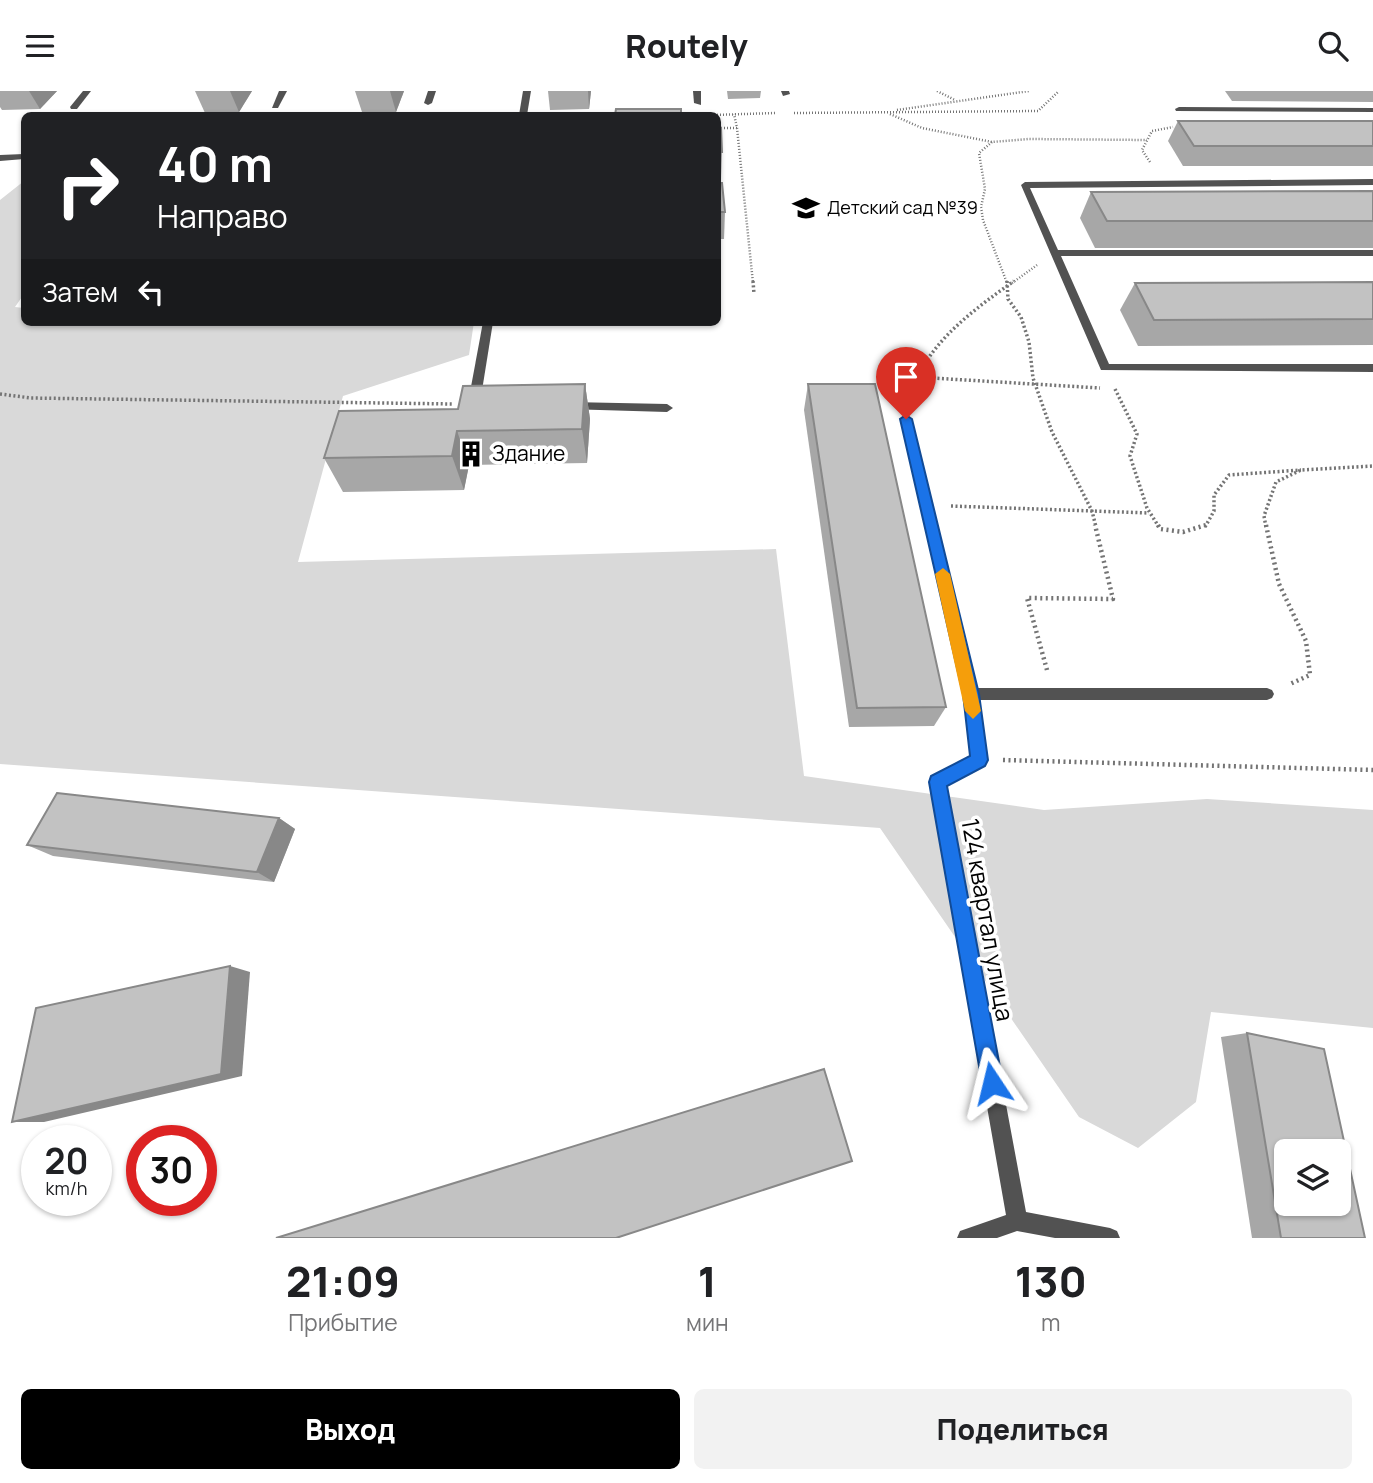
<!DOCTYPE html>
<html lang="ru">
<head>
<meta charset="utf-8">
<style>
	:root { --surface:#fff; --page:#f2f2f2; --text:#202124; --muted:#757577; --accent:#000 }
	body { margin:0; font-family:Manrope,sans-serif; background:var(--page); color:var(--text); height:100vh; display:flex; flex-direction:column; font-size:26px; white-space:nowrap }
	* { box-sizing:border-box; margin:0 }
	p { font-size:23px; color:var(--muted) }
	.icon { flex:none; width:38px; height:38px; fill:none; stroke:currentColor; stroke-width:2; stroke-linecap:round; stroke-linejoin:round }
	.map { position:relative; height:1147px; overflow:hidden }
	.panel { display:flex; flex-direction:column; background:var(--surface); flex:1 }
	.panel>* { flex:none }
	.guide { position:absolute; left:21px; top:21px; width:700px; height:214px; border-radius:10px; box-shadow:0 2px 5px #0004; background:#202124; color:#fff; overflow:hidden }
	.tools { position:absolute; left:1274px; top:1048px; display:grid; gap:14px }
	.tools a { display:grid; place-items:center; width:77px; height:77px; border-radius:10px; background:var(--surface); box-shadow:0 2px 5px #0004; font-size:35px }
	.speed { position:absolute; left:21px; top:1034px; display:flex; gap:14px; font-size:35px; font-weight:700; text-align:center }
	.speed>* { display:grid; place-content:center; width:91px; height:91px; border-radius:50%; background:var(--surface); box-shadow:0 2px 5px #0004; line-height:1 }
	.speed small { font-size:18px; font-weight:400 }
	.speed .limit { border:10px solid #d22; background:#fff; color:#111 }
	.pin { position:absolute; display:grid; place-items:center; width:60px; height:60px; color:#fff; margin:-72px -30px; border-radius:50% 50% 50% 0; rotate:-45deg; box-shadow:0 0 7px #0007 }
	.pin .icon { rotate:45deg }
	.me { position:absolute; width:77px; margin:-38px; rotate:350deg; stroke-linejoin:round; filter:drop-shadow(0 0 5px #0008) }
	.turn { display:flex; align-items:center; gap:24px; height:147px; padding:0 21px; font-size:32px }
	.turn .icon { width:91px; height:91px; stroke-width:2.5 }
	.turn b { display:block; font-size:49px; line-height:60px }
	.then { display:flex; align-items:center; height:66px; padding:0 21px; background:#0003; gap:14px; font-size:26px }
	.eta { display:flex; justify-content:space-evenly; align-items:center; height:119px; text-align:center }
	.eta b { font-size:42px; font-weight:800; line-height:49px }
	.cta { display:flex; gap:14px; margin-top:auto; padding:14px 21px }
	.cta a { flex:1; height:80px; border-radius:10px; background:var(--accent); color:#fff; font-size:28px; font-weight:800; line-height:80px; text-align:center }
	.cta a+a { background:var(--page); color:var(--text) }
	header { display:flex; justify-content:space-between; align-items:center; height:91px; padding:0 21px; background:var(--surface); font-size:32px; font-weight:800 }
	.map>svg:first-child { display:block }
	.green { fill:#d9d9d9 }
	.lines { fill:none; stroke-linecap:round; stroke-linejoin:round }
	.path-far2 { stroke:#747474; stroke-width:2.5; stroke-dasharray:1 2; stroke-linecap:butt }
	.path-far1 { stroke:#747474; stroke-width:3.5; stroke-dasharray:2 2.5; stroke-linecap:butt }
	.path { stroke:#747474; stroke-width:4.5; stroke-dasharray:2 3.5; stroke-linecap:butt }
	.lane { fill:#525252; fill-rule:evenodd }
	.street { fill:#525252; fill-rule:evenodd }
	.wall { fill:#a7a7a7 }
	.shaded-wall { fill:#888 }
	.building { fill:#c2c2c2; stroke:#888; stroke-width:2; fill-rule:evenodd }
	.route { fill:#1a73e8; stroke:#114b97; stroke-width:2 }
	.slow { fill:#f59e0b }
	.labels { text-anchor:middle; stroke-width:7; stroke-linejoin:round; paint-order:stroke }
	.far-poi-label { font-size:18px; fill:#000; stroke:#fff; text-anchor:start }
	.poi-label { font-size:21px; fill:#000; stroke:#fff; text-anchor:start }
	.near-street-label { font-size:24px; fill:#000; stroke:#fff }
</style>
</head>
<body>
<header><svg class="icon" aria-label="menu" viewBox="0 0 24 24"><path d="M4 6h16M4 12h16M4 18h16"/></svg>Routely<svg class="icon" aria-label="search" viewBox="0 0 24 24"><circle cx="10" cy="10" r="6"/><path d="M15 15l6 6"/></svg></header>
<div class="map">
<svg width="1373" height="1147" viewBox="0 0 1373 1147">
	<rect width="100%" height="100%" fill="#fff"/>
	<!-- green -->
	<polygon class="green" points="24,90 24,203 15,216 24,217 24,231 474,231 469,264 343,305 298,471 776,458 804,685 1044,719 1207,708 1373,719 1373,937 1211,921 1196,1011 1138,1057 1079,1026 880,737 0,673 0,109"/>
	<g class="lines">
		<!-- path-far2 -->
		<g class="path-far2">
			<polyline points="937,0 955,9"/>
			<polyline points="897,19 1029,0"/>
			<polyline points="794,22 1038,20 1059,0"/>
			<polyline points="890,23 922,37 992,51 1029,48 1147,49"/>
			<polyline points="714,24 775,22"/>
			<polyline points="718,37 737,37 734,23"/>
			<polyline points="737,37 753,192"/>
			<polyline points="992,51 979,62 985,98 981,116 983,129 1007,192"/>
			<polyline points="1150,71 1142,59 1152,40 1173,36"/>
			<polyline points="1012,192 1037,174"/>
		</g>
		<!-- path-far1 -->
		<g class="path-far1">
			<polyline points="753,190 754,203"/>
			<polyline points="1007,190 1008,208 1021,226 1029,251 1033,287 1052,341 1092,420 1096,436"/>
			<polyline points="915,286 1100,297"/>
			<polyline points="1115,298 1137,343 1130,365 1147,417 1159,436"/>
			<polyline points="0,303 31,307 454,313"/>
			<path d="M910,310C920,257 972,220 1014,190"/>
			<polyline points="951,415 1149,422"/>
			<polyline points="1205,436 1214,420 1214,404 1229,384 1301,379"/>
			<polyline points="1266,436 1264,425 1276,391 1301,379 1373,375"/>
		</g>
		<!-- path -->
		<g class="path">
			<polyline points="1158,434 1160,438 1183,441 1206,434"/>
			<polyline points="1266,434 1279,493 1306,550 1310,584 1290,593"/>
			<polyline points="1047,579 1027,507 1113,508 1095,434"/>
			<polyline points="1003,669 1373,679"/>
		</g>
		<!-- lane -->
		<g class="lane">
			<polygon points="83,0 91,0 77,18 71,18 70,16"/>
			<polygon points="279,0 287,0 278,17 272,17"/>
			<polygon points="428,0 436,0 432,12 428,14 424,12"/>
			<polygon points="523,0 531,0 527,24 519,24"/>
			<polygon points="693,0 701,0 701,14 694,12"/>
			<polygon points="781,0 789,0 790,3 783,5"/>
			<polygon points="1179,16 1373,17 1373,21 1176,20 1175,18"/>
			<polygon points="24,63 24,68 0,70 0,64"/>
			<polygon points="1373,88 1373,94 1030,97 1058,159 1373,159 1373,165 1061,165 1109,273 1373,273 1373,281 1101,279 1021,94 1025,91"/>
			<polygon points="483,231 493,231 480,312 474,316 468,312"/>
			<polygon points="570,311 667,313 673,317 667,321 566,318 564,315"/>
			<polygon points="906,324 912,328 977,597 1267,597 1272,599 1274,603 1272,607 1267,609 979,609 987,669 984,674 943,696 938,698 933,696 930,691 933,686 971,665 964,603 900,328"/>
		</g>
		<!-- street -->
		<polygon class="street" points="938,684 943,686 946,691 1026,1121 1110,1137 1117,1140 1120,1147 1055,1147 1017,1140 997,1147 957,1147 960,1140 1006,1124 930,691 933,686"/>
	</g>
	<!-- wall -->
	<g class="wall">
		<polygon points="0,0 57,0 40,18 2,19 0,16"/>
		<polygon points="195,0 252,0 239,21 205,22"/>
		<polygon points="355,0 404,0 396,21 362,21"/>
		<polygon points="548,0 591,0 589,18 550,19"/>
		<polygon points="727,0 761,0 760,7 728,8"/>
		<polygon points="1225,0 1373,0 1373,11 1232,10"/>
		<polygon points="1178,30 1373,30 1373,75 1183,75 1168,50"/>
		<polygon points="718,37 722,61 721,88 718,88"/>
		<polygon points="718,92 725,121 724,148 718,148"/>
		<polygon points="1373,100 1373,157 1095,157 1080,127 1091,101"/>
		<polygon points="1373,191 1373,254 1138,255 1120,219 1135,192"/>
		<polygon points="585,293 590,328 587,372 469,374 464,399 343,401 324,367 458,318"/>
		<polygon points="808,293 946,616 934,635 849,636 804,319"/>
		<polygon points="279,727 295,738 274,791 53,765 27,754"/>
		<polygon points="1247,942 1365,1147 1252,1147 1221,946"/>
	</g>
	<!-- shaded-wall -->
	<g class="shaded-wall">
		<polygon points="29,0 57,0 40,18"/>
		<polygon points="230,0 252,0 239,21"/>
		<polygon points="390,0 404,0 396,21"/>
		<polygon points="588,0 591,0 589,18"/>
		<polygon points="585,293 590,328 587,372 582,338"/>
		<polygon points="457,340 469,374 464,399 452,365"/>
		<polygon points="279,727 295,738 274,791 257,781"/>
		<polygon points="230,875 250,881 242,985 44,1031 12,1031"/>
	</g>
	<!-- building -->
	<g class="building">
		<polygon points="616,18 681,18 681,24 615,24"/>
		<polygon points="382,22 412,24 380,24"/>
		<polygon points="1178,30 1373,30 1373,55 1194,55"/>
		<polygon points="718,37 721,37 722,61 718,61"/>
		<polygon points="718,92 722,92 725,121 718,121"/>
		<polygon points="1373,100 1373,130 1107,130 1091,101"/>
		<polygon points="1373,191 1373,228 1154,229 1135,192"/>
		<polygon points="585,293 582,338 457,340 452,365 324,367 339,320 458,318 463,295"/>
		<polygon points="808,293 875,293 946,616 857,617"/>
		<polygon points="57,702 279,727 257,781 27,754"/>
		<polygon points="230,875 221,983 12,1031 36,917"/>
		<path d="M1247,942L1324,958L1365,1147H1281ZM1286,1060H1339V1113H1286Z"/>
		<polygon points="824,978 852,1070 616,1147 276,1147"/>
	</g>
	<!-- route -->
	<polygon class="route" points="906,324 912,328 979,603 988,669 985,675 947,695 1003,992 1000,1000 992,1003 985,1000 982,992 929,691 931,685 970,665 963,603 900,328"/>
	<!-- slow -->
	<polygon class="slow" points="943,477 950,483 981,620 973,628 965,620 935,483"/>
	<!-- icons -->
	<defs>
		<g id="school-bare" transform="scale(2.1)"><path d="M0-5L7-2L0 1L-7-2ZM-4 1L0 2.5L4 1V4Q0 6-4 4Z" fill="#000" stroke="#fff" stroke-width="2.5" paint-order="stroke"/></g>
		<g id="building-bare" transform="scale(2.1)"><path d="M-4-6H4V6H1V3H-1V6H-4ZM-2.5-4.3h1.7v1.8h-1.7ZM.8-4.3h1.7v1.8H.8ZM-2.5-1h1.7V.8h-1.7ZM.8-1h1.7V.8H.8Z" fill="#000" stroke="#fff" stroke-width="2.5" paint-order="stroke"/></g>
	</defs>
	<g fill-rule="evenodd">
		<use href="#school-bare" x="806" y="117"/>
		<use href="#building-bare" x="471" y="363"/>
	</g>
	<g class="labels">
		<!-- far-poi labels -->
		<g class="far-poi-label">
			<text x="827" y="123">Детский сад №39</text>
		</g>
		<!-- poi labels -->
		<g class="poi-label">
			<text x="492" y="370">Здание</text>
		</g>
		<!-- near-street labels -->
		<g class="near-street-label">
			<text transform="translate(987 829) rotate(80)" y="8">124 квартал улица</text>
		</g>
	</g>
</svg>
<div class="tools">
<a><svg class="icon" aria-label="layers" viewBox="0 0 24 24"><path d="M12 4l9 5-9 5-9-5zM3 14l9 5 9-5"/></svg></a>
</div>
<div class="speed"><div>20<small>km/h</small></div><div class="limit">30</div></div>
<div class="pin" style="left:906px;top:328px;background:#d93025"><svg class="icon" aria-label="arrive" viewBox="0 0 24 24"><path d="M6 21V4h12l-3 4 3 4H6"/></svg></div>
<svg class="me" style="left:992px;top:992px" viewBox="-20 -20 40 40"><path d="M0-17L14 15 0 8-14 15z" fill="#1a73e8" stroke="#fff" stroke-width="4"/></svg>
<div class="guide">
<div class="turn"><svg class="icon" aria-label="right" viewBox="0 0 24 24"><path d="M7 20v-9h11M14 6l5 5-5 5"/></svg><div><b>40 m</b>Направо</div></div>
<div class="then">Затем<svg class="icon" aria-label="left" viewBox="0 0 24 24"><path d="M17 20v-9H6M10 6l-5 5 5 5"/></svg></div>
</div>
</div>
<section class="panel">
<div class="eta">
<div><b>21:09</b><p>Прибытие</p></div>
<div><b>1</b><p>мин</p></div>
<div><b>130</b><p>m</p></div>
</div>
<div class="cta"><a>Выход</a><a>Поделиться</a></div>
</section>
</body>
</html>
